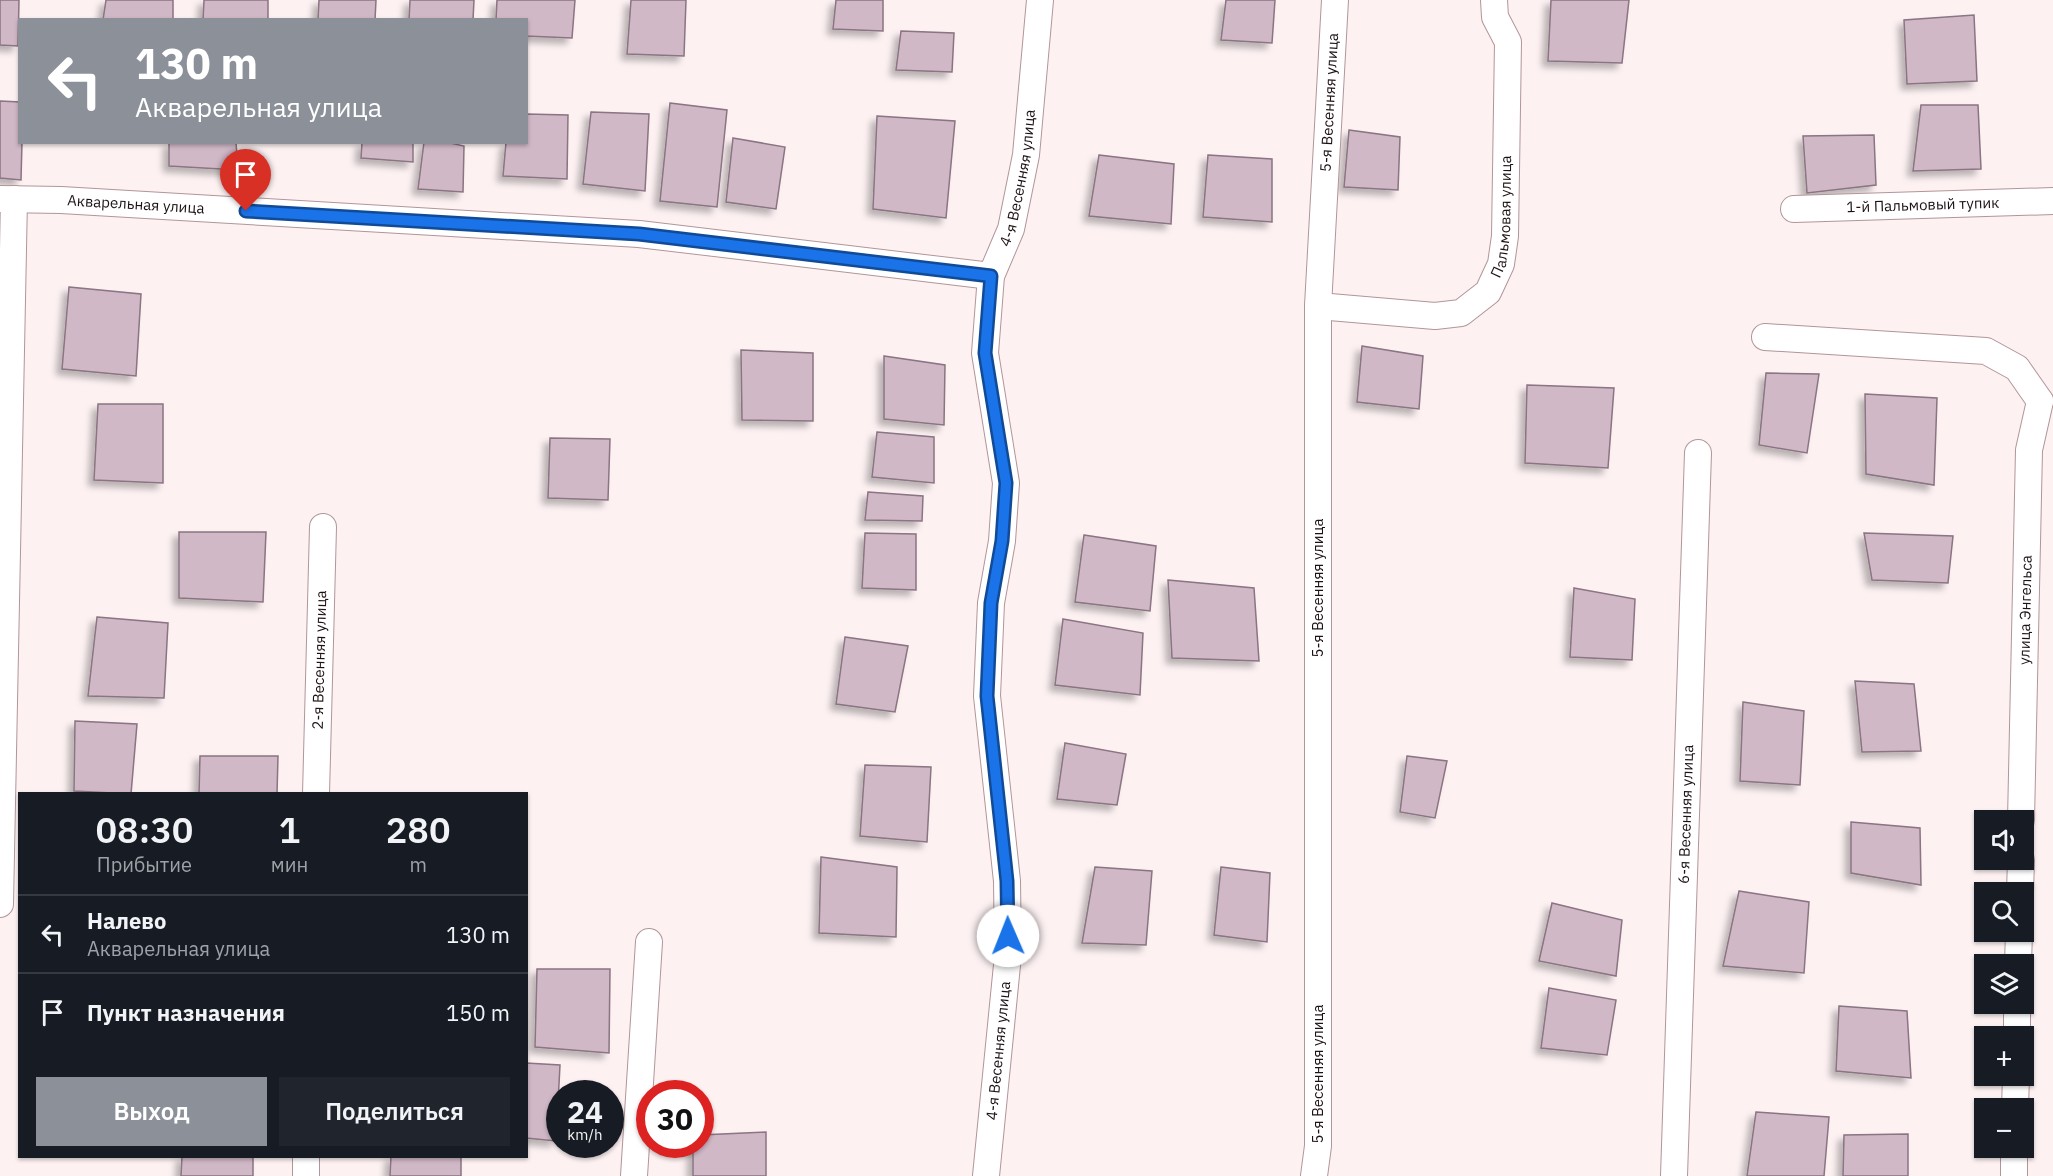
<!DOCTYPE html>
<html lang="ru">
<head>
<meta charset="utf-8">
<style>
	:root { --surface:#171b24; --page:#20242c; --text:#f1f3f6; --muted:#9ea1a6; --line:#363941; --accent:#8c9099 }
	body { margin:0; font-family:"IBM Plex Sans",sans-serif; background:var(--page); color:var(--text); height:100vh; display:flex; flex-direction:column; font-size:22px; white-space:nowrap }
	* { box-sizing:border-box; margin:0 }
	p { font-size:20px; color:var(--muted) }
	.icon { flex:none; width:33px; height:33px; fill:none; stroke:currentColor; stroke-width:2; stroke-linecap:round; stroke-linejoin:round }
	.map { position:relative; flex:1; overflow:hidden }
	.details { position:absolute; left:18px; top:792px; width:510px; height:366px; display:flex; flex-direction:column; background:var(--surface); border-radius:0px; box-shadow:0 2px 4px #0004 }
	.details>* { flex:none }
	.banner { position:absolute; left:18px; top:18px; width:510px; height:126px; border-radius:0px; box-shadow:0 2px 4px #0004; background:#8c9099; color:#fff; overflow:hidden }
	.controls { position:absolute; left:1974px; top:810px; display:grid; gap:12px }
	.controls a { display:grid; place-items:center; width:60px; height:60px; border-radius:0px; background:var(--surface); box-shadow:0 2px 4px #0004; font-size:30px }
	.speed { position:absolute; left:546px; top:1080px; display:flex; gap:12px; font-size:30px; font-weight:700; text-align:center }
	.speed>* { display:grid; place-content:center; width:78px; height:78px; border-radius:50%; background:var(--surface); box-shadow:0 2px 4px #0004; line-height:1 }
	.speed small { font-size:15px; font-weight:400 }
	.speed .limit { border:9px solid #d22; background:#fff; color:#111 }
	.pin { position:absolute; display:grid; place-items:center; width:51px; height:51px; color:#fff; margin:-62px -26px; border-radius:50% 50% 50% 0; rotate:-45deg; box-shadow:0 0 6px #0007 }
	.pin .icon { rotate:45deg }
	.me { position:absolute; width:66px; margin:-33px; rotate:359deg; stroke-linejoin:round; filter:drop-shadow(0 0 4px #0008) }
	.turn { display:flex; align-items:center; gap:21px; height:126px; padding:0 18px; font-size:27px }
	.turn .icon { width:78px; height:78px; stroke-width:2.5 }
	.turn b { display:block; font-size:42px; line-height:51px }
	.eta { display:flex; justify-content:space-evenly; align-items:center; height:102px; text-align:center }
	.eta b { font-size:36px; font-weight:600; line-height:42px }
	.primary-button { display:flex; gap:12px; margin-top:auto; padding:12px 18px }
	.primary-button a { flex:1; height:69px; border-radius:0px; background:var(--accent); color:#fff; font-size:24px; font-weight:600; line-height:69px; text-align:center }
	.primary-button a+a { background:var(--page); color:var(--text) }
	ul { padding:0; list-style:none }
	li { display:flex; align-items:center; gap:18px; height:78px; padding:0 18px; border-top:2px solid var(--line) }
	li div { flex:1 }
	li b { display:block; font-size:22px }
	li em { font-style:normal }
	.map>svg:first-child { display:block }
	.building { fill:#d0b8c7; stroke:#8a7482; stroke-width:1.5; filter:url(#shadow) }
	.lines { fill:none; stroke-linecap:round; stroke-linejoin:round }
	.minor-casing { stroke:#b29599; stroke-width:28 }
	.minor { stroke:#fff; stroke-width:26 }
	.route-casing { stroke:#114b97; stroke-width:15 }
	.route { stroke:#1a73e8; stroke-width:10 }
	.labels { text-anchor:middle; stroke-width:4.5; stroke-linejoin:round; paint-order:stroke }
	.street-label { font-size:15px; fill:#1c1113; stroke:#fff }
</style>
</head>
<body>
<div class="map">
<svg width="2053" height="1176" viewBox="0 0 2053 1176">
	<defs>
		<filter id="shadow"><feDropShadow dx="-5.5" dy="5.5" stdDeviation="3" flood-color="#0004"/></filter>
	</defs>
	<rect width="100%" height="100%" fill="#fdf1f2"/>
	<!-- building -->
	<g class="building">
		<polygon points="0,0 19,0 18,46 0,45"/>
		<polygon points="106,0 173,0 173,20 103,20"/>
		<polygon points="204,0 268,0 268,20 203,20"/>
		<polygon points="319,0 376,0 375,20 318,20"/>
		<polygon points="410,0 474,0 473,20 409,20"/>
		<polygon points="497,0 575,0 572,38 526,36 526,20 496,20"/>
		<polygon points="631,0 686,0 684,56 627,54"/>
		<polygon points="836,0 883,0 883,31 833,29"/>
		<polygon points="1226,0 1275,0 1272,43 1221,40"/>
		<polygon points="1551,0 1629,0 1622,63 1548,61"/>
		<polygon points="1974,15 1977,81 1907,84 1904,20"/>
		<polygon points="901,31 954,33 952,72 896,70"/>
		<polygon points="0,101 20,102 20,142 22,142 21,180 0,178"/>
		<polygon points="670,103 727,110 717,207 660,201"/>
		<polygon points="1921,105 1978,105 1981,169 1913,171"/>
		<polygon points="591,112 649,114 645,191 583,184"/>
		<polygon points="526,114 568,115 567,179 503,176 506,142 526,142"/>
		<polygon points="877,116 955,121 946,218 873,209"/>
		<polygon points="1349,130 1400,137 1398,190 1344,187"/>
		<polygon points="1874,135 1876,185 1807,193 1803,136"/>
		<polygon points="733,138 785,147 776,209 726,202"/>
		<polygon points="169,142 236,142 238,170 169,166"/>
		<polygon points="362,142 413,142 413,162 361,158"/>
		<polygon points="424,142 446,142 464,146 463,192 418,189"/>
		<polygon points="1099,155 1174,164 1171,224 1089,216"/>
		<polygon points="1208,155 1272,159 1272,222 1203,217"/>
		<polygon points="69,287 141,294 136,376 62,369"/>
		<polygon points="1362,346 1423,356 1419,409 1357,402"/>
		<polygon points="741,350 813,353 813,421 742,420"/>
		<polygon points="884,356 945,365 944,425 884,419"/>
		<polygon points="1766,373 1819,374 1807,453 1759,445"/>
		<polygon points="1527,385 1614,388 1608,468 1525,463"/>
		<polygon points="1865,394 1937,398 1934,485 1866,474"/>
		<polygon points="98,404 163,404 163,483 94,480"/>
		<polygon points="877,432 934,437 934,483 872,477"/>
		<polygon points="550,438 610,439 608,500 548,498"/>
		<polygon points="868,492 923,496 922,521 865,520"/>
		<polygon points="179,532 266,532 263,602 179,598"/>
		<polygon points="865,533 916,534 916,590 862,588"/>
		<polygon points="1864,533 1953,536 1948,583 1872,580"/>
		<polygon points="1084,535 1156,546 1150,611 1075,602"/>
		<polygon points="1168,580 1254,588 1259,661 1172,658"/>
		<polygon points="1574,588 1635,599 1632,660 1570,657"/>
		<polygon points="97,617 168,623 164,698 88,696"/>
		<polygon points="1063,619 1143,633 1140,695 1055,685"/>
		<polygon points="845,637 908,646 895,712 836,704"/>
		<polygon points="1855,681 1914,684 1921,751 1862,752"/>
		<polygon points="1743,702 1804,711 1800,785 1740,781"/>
		<polygon points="75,721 137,724 131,794 74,791"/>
		<polygon points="1065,743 1126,754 1117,805 1057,799"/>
		<polygon points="200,756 278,756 277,794 199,794"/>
		<polygon points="1407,756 1447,761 1435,818 1400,812"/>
		<polygon points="865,765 931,767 927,842 860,836"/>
		<polygon points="1851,822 1920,828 1921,885 1851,873"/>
		<polygon points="821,857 897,867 896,937 819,933"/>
		<polygon points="1095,867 1152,871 1146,945 1082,943"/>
		<polygon points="1221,867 1270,873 1267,942 1214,935"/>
		<polygon points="1739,891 1809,902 1804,973 1723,966"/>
		<polygon points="1552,903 1622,920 1616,976 1539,961"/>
		<polygon points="537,969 610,969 609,1053 535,1047"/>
		<polygon points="1549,988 1616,1000 1607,1055 1541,1048"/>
		<polygon points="1839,1006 1907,1011 1911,1078 1836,1071"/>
		<polygon points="526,1063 560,1065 556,1141 526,1138"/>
		<polygon points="1756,1112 1829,1117 1824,1176 1747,1176"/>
		<polygon points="766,1132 766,1176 693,1176 693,1144 700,1144 700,1135"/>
		<polygon points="1908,1134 1908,1176 1843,1176 1844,1135"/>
		<polygon points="182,1156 253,1156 253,1176 181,1176"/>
		<polygon points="391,1156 461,1156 461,1176 390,1176"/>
	</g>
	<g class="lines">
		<!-- minor casing -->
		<g class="minor-casing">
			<g id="minor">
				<path id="s1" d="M0,199L61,200L639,234L991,276"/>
				<path id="s2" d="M1794,209L2053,201"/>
				<path id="s3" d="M1318,306L1435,316L1461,313L1488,292L1501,264L1505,236L1508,42L1495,17L1494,0"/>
				<polyline points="1765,337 1986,351 2017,368 2040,401"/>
				<path id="s4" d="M316,794L323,527"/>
				<path id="s5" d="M2021,820L2029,450L2040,401"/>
				<polyline points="2020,892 2021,860"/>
				<polyline points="0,904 14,199"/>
				<polyline points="2018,964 2019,932"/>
				<polyline points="2017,1036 2017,1004"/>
				<polyline points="2015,1108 2016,1076"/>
				<polyline points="306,1176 306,1156"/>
				<polyline points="634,1176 649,942"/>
				<path id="s6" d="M986,1176L1008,955L1007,881L987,696L991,603L1002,541L1006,483L985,353L991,276L1011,229L1026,155L1040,0"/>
				<path id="s7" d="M1314,1176L1318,1146V306L1335,0"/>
				<path id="s8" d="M1674,1176L1698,453"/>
				<polyline points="2014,1176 2014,1148"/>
			</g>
		</g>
		<!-- minor -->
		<use href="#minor" class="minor"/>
	</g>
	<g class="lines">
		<!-- route casing -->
		<g class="route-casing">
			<polyline id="route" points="246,211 639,234 991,276 985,353 1006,483 1002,541 991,603 987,696 1007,881 1008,936"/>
		</g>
		<!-- route -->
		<use href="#route" class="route"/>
	</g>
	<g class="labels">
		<!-- street labels -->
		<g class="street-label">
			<text dy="5" stroke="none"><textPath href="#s7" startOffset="1074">5-я Весенняя улица</textPath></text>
			<text dy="5" stroke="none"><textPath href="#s6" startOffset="1008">4-я Весенняя улица</textPath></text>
			<text dy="5" stroke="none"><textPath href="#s1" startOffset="136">Акварельная улица</textPath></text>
			<text dy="5" stroke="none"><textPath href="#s2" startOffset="129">1-й Пальмовый тупик</textPath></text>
			<text dy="5" stroke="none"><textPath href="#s3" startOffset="256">Пальмовая улица</textPath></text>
			<text transform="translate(1318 588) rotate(-90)" y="5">5-я Весенняя улица</text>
			<text dy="5" stroke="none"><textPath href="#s5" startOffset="210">улица Энгельса</textPath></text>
			<text dy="5" stroke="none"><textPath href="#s4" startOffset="134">2-я Весенняя улица</textPath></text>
			<text dy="5" stroke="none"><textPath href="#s8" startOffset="362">6-я Весенняя улица</textPath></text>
			<text dy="5" stroke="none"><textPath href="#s6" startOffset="126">4-я Весенняя улица</textPath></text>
			<text transform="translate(1318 1074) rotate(-90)" y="5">5-я Весенняя улица</text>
		</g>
	</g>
</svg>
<div class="controls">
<a><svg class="icon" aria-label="sound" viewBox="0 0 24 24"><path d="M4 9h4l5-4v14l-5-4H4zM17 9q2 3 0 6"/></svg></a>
<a><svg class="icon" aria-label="search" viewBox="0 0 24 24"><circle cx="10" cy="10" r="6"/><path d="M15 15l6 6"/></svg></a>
<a><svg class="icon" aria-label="layers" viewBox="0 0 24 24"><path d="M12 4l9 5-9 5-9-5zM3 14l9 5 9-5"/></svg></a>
<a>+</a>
<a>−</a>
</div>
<div class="speed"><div>24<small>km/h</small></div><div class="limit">30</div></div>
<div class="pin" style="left:246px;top:211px;background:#d93025"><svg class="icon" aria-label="arrive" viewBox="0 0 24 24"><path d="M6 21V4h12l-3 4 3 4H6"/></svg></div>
<svg class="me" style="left:1008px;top:936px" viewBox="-20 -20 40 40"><circle r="19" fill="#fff"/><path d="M0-13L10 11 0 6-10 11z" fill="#1a73e8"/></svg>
<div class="banner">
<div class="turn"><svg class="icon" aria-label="left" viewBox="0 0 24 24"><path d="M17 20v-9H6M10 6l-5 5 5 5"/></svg><div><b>130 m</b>Акварельная улица</div></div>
</div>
<section class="details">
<div class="eta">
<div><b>08:30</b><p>Прибытие</p></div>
<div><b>1</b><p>мин</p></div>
<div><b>280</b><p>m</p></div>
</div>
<ul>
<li><svg class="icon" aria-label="left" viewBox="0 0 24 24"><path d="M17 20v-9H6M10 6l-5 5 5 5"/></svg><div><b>Налево</b><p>Акварельная улица</p></div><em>130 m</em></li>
<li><svg class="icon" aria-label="arrive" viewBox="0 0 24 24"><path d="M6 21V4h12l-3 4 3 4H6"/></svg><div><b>Пункт назначения</b></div><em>150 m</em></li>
</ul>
<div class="primary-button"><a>Выход</a><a>Поделиться</a></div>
</section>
</div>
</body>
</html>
